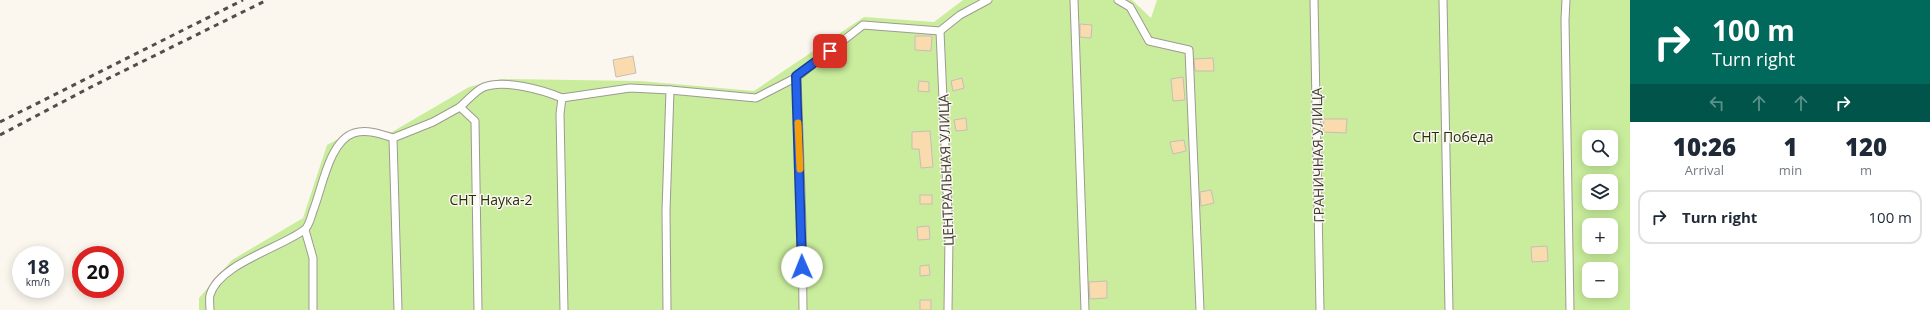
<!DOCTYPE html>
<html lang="en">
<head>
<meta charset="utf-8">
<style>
	:root { --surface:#fff; --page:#f6f6f7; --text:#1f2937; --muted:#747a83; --line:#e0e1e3 }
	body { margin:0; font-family:"Open Sans",sans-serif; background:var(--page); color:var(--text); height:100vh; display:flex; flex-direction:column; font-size:15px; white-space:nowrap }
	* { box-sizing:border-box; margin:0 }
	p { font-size:13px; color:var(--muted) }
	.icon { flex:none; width:22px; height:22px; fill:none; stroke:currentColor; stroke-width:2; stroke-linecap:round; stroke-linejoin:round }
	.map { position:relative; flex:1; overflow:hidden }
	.drawer { display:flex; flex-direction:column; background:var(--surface); width:300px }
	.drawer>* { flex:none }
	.top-card { background:#00695c; color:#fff; overflow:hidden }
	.controls { position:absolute; left:1582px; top:130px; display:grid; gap:8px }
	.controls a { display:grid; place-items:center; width:36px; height:36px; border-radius:8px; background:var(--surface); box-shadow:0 2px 10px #0003; font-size:20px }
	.speed { position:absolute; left:12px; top:246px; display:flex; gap:8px; font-size:20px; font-weight:700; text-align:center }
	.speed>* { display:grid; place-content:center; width:52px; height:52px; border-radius:50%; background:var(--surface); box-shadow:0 2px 10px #0003; line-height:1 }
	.speed small { font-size:10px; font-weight:400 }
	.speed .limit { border:6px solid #d22; background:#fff; color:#111 }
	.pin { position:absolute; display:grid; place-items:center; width:34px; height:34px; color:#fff; margin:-17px; border-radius:8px; box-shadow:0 2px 6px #0006 }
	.me { position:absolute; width:44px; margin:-22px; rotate:359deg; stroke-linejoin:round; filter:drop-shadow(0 0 3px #0008) }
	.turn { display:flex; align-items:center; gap:14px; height:84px; padding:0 16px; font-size:18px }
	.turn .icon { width:52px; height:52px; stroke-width:2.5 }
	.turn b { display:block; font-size:28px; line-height:34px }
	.lanes { display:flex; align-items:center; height:38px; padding:0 16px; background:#0003; justify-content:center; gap:20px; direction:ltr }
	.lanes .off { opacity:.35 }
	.eta { display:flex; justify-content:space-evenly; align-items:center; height:68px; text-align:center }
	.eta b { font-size:24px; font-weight:800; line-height:28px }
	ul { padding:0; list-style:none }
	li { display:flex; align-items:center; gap:12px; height:54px; margin:0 8px 6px; padding:0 8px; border:2px solid var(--line); border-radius:12px }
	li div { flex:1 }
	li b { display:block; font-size:15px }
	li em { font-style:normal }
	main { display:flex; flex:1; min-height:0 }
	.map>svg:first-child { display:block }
	.green { fill:#c9ed9c; fill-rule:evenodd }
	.building { fill:#fadbad; stroke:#c5bfb7 }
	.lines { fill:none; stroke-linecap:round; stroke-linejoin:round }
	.service-casing { stroke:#9e9a92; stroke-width:9 }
	.service { stroke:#fff; stroke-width:7 }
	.rail { stroke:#514f4b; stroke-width:3; stroke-dasharray:5 5; stroke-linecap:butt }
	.route-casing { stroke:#184099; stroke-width:10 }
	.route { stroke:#2563eb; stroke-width:7 }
	.slow { stroke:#f59e0b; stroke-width:7 }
	.labels { text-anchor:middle; stroke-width:3; stroke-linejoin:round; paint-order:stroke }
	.park-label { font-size:14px; fill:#23300e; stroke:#fcf7ee }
	.street-label { font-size:14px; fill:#3c3a37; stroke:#fcf7ee }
</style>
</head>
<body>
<main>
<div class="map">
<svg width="1630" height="310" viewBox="0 0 1630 310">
	<rect width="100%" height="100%" fill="#fcf7ee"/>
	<!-- green -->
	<path class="green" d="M963,0H1132L1151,18L1157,0H1630V310H199V298L232,260L303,218L327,145L357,129L392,132L469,87L501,79L640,81L754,91L864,17L934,22ZM1589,137H1611V159H1589ZM1589,181H1611V203H1589ZM1589,225H1611V247H1589ZM1589,269H1611V291H1589Z"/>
	<!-- building -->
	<g class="building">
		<polygon points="1080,24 1092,25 1091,38 1080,37"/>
		<polygon points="915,36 932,36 931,51 915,50"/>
		<polygon points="633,56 636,73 616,77 613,60"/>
		<polygon points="1213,58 1214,71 1195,71 1194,59"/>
		<polygon points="1183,77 1185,100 1173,101 1171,79"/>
		<polygon points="962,78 964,88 953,91 951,81"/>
		<polygon points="919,81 929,82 929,92 918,91"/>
		<polygon points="966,118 967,130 956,131 954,120"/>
		<polygon points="1324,119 1347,119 1346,133 1323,132"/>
		<polygon points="930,131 933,167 921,168 919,149 912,149 912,132"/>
		<polygon points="1184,140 1186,151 1173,154 1170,142"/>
		<polygon points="1211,190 1214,203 1201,206 1200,192"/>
		<rect x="920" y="195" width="12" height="9"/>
		<polygon points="929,226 930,239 918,240 917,227"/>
		<polygon points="1547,246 1548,261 1532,262 1531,247"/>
		<polygon points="929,265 930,275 920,276 920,266"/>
		<polygon points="1107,281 1107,298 1090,299 1089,282"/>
		<rect x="920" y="300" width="11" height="10"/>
	</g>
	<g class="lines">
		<!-- service casing -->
		<g class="service-casing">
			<g id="service">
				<polyline points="1074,0 1085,310"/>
				<polyline points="1118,0 1130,7 1149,41 1189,50 1200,310"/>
				<polyline points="1314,0 1320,310"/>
				<polyline points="1443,0 1449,310"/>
				<polyline points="1566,0 1565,20 1570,310"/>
				<polyline points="940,31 949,237 948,310"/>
				<polyline points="797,77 802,224 803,310"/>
				<polyline points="305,230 313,258 313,310"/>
				<path d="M210,310C210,306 209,299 210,295C219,264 280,248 304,230C309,227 311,217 313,211C322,189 329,141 354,133C367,129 381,134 393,138"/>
				<polyline points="398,310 393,138 433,122 460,107"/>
				<path d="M478,310L475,121L460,107C467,101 476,90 484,87C504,79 543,90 562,98"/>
				<polyline points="564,310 560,114 562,98 630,88 670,90 756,98 797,77 863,25 940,31 960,15 988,0"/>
				<polyline points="667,310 666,211 670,90"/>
			</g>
		</g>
		<!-- service -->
		<use href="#service" class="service"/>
		<!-- rail -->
		<g class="rail">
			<polyline points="0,122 243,0"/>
			<polyline points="0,135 91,87 267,0"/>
		</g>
	</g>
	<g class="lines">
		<!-- route casing -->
		<g class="route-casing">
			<polyline id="route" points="802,267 796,76 830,51"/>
		</g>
		<!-- route -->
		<use href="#route" class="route"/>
		<!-- slow -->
		<polyline class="slow" points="798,123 800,169"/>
	</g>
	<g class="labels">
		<!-- park labels -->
		<g class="park-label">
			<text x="1453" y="142">СНТ Победа</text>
			<text x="491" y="205">СНТ Наука-2</text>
		</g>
		<!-- street labels -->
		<g class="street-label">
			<text transform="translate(1318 155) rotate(-91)" y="5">ГРАНИЧНАЯ УЛИЦА</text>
			<text transform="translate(946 170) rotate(-92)" y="5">ЦЕНТРАЛЬНАЯ УЛИЦА</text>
		</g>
	</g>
</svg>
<div class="controls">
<a><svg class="icon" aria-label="search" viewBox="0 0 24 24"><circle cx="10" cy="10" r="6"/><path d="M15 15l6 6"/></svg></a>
<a><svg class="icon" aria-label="layers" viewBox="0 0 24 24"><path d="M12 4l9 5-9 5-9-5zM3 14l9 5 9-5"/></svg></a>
<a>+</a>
<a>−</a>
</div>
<div class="speed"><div>18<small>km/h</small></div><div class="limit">20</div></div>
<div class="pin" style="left:830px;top:51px;background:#d93025"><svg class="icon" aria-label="arrive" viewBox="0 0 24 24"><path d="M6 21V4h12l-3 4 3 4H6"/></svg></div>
<svg class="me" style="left:802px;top:267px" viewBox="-20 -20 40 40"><circle r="19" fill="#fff"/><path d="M0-13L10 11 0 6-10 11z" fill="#2563eb"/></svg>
</div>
<section class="drawer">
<div class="top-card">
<div class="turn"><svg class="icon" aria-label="right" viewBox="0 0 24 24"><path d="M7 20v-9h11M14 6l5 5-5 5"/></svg><div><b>100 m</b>Turn right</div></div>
<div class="lanes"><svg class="icon off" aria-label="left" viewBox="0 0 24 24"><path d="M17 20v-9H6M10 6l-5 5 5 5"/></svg><svg class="icon off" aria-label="ahead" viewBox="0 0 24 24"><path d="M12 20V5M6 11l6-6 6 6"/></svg><svg class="icon off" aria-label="ahead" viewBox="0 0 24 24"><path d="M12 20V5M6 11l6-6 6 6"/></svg><svg class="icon" aria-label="right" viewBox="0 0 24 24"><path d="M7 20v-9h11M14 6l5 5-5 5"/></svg></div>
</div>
<div class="eta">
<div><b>10:26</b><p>Arrival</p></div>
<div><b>1</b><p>min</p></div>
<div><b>120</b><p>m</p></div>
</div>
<ul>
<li><svg class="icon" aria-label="right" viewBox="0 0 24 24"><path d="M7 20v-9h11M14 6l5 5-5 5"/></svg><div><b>Turn right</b></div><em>100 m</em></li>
</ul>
</section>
</main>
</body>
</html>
